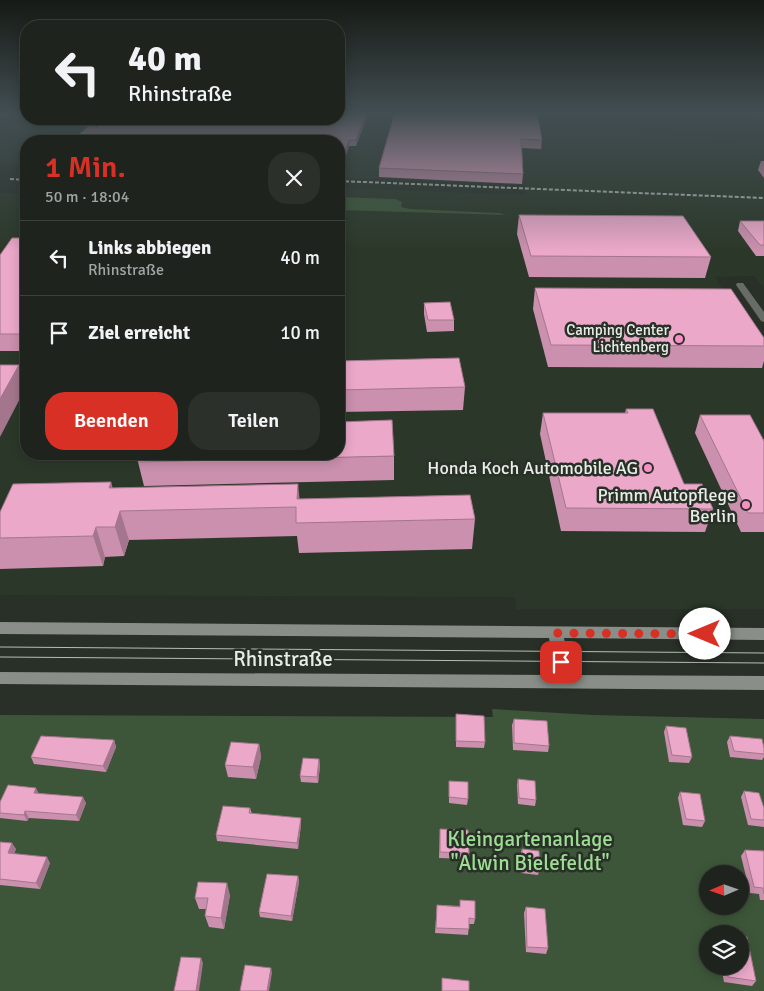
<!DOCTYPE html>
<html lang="de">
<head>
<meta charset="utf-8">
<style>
	:root { --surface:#1e241d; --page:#2b302a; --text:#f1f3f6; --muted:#a1a4a4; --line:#3c413b; --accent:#d93025 }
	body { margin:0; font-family:Signika,sans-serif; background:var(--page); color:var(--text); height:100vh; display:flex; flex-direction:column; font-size:19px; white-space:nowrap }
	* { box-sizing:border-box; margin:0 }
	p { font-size:16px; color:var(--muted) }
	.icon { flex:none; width:28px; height:28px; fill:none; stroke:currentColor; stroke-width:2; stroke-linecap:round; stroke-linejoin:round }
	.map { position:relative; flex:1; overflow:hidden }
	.details { position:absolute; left:20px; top:135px; width:325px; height:325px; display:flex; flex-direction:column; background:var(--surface); border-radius:20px; box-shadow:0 2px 12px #0003,0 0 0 1px var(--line) }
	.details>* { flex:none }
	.guide { position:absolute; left:20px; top:20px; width:325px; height:105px; border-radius:20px; box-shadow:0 2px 12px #0003,0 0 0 1px var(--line); background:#1e241d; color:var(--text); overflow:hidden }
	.needle { width:32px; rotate:268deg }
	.buttons { position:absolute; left:699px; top:865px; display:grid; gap:10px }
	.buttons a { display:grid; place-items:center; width:50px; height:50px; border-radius:50%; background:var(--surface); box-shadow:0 2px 12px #0003,0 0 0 1px var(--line); font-size:25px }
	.pin { position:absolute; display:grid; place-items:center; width:42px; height:42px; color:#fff; margin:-21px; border-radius:10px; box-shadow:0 2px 8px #0006 }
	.me { position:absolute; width:55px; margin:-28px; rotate:270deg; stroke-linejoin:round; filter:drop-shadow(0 0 4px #0008) }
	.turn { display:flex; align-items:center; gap:18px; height:105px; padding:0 25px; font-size:22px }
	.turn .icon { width:65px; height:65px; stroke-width:2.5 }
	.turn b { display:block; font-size:35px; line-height:42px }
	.round { display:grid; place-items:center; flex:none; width:52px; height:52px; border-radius:20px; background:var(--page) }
	.head { display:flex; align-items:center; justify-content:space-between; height:85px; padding:0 25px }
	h1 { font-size:30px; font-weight:600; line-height:38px; color:var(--accent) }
	.button { display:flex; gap:10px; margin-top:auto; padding:10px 25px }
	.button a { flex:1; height:58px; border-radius:20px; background:var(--accent); color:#fff; font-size:20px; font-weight:600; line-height:58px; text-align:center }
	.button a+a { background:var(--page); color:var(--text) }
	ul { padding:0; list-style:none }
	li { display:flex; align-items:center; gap:15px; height:75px; padding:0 25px; border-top:1px solid var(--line) }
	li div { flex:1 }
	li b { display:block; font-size:19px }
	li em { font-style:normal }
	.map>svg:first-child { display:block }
	.built { fill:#2b3829 }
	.green { fill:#3d5639; fill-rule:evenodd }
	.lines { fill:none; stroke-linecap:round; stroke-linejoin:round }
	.street { fill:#686c67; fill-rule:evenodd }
	.secondary { fill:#898f88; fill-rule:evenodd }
	.tram { stroke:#b7beb6; stroke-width:1 }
	.rail { stroke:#b7beb6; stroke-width:2; stroke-dasharray:4 2; stroke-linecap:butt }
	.wall { fill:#ca90ad }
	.shaded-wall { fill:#a4768d }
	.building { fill:#eba8c9; stroke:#a4768d }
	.route { stroke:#d93025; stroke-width:9; stroke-dasharray:0 16.2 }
	.poi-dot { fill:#fa8fc6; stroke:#283027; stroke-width:2 }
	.labels { text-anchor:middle; stroke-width:5; stroke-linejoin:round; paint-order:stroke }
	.far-poi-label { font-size:15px; fill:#e8eee7; stroke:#283027; text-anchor:end }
	.poi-label { font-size:18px; fill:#e8eee7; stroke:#283027; text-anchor:end }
	.near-street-label { font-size:21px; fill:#e8eee7; stroke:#283027 }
	.near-park-label { font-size:21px; fill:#9edd94; stroke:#283027 }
</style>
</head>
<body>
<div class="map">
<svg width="764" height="991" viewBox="0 0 764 991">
	<rect width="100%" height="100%" fill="#283027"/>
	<!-- built -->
	<polygon class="built" points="0,112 26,112 26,119 339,119 339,112 446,112 521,128 656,132 667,135 764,139 764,288 754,276 715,277 764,353 764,609 516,609 515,597 0,595 0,193 26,194 26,454 339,454 339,208 396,199 339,197 339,188 525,195 524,185 339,178 339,141 26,141 26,165 0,164"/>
	<!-- green -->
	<g class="green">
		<polygon points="339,197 396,199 402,202 401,207 410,209 499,213 506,215 339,210"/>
		<path d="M492,709L593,715L764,719V991H0V715L493,717ZM708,874H740V906H708ZM708,934H740V966H708Z"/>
	</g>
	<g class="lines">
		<!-- street -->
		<polygon class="street" points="737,283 743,283 764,312 764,322 761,321 736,285"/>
		<!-- secondary -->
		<polygon class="secondary" points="0,622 764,628 764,640 564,638 571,675 764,676 764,690 0,684 0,672 556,675 549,638 0,634"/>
		<!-- tram -->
		<g class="tram">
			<polyline points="0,647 764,653"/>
			<polyline points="0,657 764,663"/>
		</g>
		<!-- rail -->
		<g class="rail">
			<polyline points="10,179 26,180"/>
			<polyline points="339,181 764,198"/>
		</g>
	</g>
	<!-- wall -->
	<g class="wall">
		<polygon points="339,112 369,112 356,146 349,146 345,158 339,158 339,141 97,127"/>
		<polygon points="395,112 542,140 541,149 522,148 523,174 522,184 379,177 379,168"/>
		<polygon points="674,112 764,112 764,115"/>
		<polygon points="761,161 764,161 764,178 758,170"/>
		<polygon points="519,215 711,257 705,278 529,277 517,234"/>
		<polygon points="740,221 764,222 764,256 756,256 738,231"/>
		<polygon points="26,238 26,351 0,351 0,255"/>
		<polygon points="535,288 764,338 764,361 762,368 548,367 533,309"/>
		<polygon points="424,303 454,320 454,331 427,332 424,314"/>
		<polygon points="339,361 465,387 463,410 339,412"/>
		<polygon points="626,409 684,484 713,509 705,532 561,531 540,434 543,413 625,413"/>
		<polygon points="700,415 764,441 764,532 741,532 695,433"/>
		<polygon points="394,456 394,480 144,486 138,462"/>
		<polygon points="111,482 112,488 299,499 475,519 472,549 299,553 297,536 129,540 124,556 105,557 103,566 0,569 0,512"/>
		<polygon points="456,714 485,742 484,748 456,747"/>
		<polygon points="514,719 549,746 548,752 513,750 512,725"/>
		<polygon points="666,726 692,757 689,763 669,762 664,732"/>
		<polygon points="730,736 764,748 764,757 762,760 730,757 727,742"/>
		<polygon points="114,740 116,747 106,772 34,764 31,757"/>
		<polygon points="259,744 261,757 256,779 228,777 225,765"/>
		<polygon points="319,759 320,766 318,783 301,782 300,776"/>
		<polygon points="518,779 536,800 535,806 518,804 517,785"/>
		<polygon points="449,781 468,799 467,805 449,803"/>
		<polygon points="744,791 764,808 764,827 748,825 741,797"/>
		<polygon points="680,792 705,821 702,827 683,825 678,798"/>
		<polygon points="39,794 86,803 79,821 29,818 27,821 0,818 0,802"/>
		<polygon points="250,808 252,814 301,818 301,824 298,849 217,841 216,835"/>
		<polygon points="440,829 469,853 468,859 439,858"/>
		<polygon points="0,842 16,849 14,854 50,863 40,889 0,885"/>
		<polygon points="522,849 540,869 538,875 521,873 520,855"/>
		<polygon points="745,850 764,851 764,900 760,900 759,894 750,893 741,856"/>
		<polygon points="298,876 299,882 292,921 260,917 259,912"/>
		<polygon points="230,895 224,929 209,927 205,916 206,909 199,909 195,898"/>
		<polygon points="460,900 475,919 474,924 469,924 468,935 435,933 437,905 460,906"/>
		<polygon points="526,907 548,948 546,954 526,952 524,913"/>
		<polygon points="721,966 740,966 756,981 752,986 724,982"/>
	</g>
	<!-- shaded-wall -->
	<g class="shaded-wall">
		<polygon points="0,112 9,112 0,118"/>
		<polygon points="367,112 369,112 356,146 356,140"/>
		<polygon points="349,140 349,146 345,158 345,151"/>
		<polygon points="19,365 26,387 0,437 0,399"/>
		<polygon points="111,482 119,511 109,488"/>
		<polygon points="298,484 301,513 297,499"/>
		<polygon points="120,511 129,540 124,556 115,527"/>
		<polygon points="96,527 105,557 103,566 93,536"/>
		<polygon points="114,740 116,747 106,772 103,766"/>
		<polygon points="259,744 261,757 256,779 253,767"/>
		<polygon points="319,759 320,766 318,783 317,777"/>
		<polygon points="36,788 39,794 34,793"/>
		<polygon points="83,797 86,803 79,821 76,815"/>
		<polygon points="25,811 29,818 27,821 24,815"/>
		<polygon points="301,818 301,824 298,849 297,843"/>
		<polygon points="12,843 16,849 12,859 8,853"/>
		<polygon points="47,857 50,863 40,889 36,883"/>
		<polygon points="298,876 299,882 292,921 291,916"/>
		<polygon points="227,883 230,895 224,929 221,918"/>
		<polygon points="201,958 203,963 199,991 196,991"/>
		<polygon points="271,968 272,973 269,991 267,991"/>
	</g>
	<!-- building -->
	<g class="building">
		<polygon points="339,112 367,112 356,140 349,140 345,151 339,151 339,141 71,141 89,126 97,127 106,119 339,119"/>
		<polygon points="395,112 537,112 542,140 521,139 523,174 379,168"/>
		<polygon points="519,215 683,216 711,257 531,256"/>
		<polygon points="740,221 764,221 764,245 760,245"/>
		<polygon points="12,238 26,238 26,334 0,334 0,255"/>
		<polygon points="535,288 731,289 764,338 764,346 551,345"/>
		<polygon points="450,302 454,320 428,320 424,303"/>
		<polygon points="459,358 465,387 339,390 339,361"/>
		<polygon points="0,365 19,365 0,399"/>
		<polygon points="626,409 653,409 684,484 702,484 713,509 566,508 543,413 628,413"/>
		<polygon points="700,415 750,415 764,441 764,513 748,513"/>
		<polygon points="392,420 394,456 138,462 140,454 339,454 339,422"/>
		<polygon points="111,482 109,488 298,484 297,499 470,495 475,519 296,523 296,507 120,511 115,527 96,527 93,536 0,538 0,512 13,484"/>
		<polygon points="456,714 484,716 485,742 456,741"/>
		<polygon points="514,719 547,721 549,746 514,743"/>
		<polygon points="666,726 686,728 692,757 672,755"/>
		<polygon points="41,736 114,740 103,766 31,757"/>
		<polygon points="730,736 762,739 764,748 764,754 734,751"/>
		<polygon points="231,742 259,744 253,767 225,765"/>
		<polygon points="303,758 319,759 317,777 300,776"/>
		<polygon points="518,779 535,781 536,800 519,798"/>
		<polygon points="449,781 468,782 468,799 449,797"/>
		<polygon points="8,785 36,788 34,793 83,797 76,815 25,811 24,815 0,813 0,802"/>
		<polygon points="744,791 759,793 764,808 764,820 751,819"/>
		<polygon points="680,792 700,794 705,821 686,819"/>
		<polygon points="223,806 250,808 249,813 301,818 297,843 216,835"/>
		<polygon points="440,829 468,830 469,853 440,852"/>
		<polygon points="0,842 12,843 8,853 47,857 36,883 0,879"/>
		<polygon points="522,849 539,851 540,869 523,867"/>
		<polygon points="745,850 764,851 764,894 763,888 754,887"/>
		<polygon points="267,874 298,876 291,916 259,912"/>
		<polygon points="198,882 227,883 221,918 205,916 208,898 195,898"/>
		<polygon points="460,900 475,901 475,919 469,918 469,929 436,928 437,905 460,907"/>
		<polygon points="526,907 545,909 548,948 527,947"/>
		<polygon points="740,936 747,937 756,981 728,977 726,966 740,966"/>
		<polygon points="181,957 201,958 196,991 174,991"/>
		<polygon points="245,965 271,968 267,991 240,991"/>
		<polygon points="442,978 469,981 469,991 442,991"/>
	</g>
	<!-- sky -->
	<linearGradient id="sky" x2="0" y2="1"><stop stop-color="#161a15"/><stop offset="0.45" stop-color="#424e52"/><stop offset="1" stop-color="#424e52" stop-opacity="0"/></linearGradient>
	<rect width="764" height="251" fill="url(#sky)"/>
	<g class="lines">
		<!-- route -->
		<polyline class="route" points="561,662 555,633 705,634"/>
	</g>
	<!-- markers -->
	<g class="poi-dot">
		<circle cx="679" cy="339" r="5"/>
		<circle cx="648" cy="468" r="5"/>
		<circle cx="746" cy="505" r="5"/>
	</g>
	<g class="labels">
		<!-- far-poi labels -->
		<g class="far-poi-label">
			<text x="669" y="335">Camping Center<tspan x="669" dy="17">Lichtenberg</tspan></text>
		</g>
		<!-- poi labels -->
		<g class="poi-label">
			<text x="638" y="474">Honda Koch Automobile AG</text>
			<text x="736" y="501">Primm Autopflege<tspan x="736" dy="21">Berlin</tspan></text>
		</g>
		<!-- near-street labels -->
		<g class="near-street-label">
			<text x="283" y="666">Rhinstraße</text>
		</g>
		<!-- near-park labels -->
		<g class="near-park-label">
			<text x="530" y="846">Kleingartenanlage<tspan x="530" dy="24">"Alwin Bielefeldt"</tspan></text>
		</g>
	</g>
</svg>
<div class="buttons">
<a><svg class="needle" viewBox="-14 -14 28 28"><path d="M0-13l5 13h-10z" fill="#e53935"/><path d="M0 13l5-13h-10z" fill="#a1a4a4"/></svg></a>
<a><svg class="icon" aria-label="layers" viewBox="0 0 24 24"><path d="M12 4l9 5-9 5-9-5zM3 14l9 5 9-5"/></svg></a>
</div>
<div class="pin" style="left:561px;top:662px;background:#d93025"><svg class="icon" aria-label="arrive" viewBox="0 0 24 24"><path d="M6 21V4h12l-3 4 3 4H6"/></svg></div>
<svg class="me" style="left:705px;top:634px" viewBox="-20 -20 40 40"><circle r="19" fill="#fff"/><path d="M0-13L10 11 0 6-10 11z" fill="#d93025"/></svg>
<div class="guide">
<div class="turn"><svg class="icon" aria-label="left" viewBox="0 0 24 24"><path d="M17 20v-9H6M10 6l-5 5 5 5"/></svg><div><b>40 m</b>Rhinstraße</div></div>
</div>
<section class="details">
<div class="head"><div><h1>1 Min.</h1><p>50 m · 18:04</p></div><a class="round"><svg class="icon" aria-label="close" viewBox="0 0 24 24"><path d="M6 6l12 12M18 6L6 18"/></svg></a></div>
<ul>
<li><svg class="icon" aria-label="left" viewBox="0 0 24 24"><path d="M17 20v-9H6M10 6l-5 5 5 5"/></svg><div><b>Links abbiegen</b><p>Rhinstraße</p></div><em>40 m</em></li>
<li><svg class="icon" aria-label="arrive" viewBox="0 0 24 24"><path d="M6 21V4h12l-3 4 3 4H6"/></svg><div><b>Ziel erreicht</b></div><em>10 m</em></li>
</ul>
<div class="button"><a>Beenden</a><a>Teilen</a></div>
</section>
</div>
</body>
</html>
